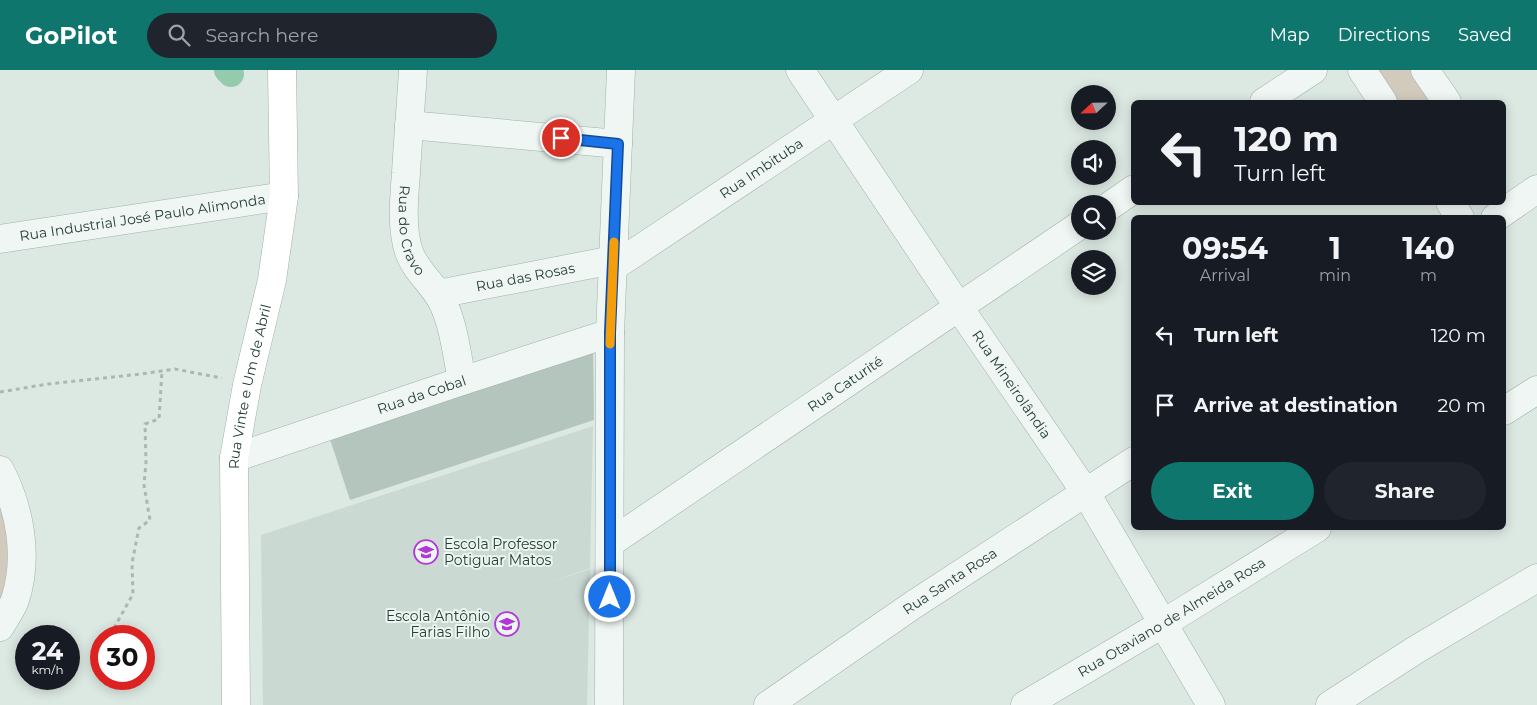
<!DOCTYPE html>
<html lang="en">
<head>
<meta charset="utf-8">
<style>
	:root { --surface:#171b24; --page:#20242c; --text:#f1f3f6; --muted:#9ea1a6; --accent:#0f766e }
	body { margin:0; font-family:Montserrat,sans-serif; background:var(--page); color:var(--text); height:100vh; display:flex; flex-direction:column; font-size:19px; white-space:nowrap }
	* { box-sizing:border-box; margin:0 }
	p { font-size:16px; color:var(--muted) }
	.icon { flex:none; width:28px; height:28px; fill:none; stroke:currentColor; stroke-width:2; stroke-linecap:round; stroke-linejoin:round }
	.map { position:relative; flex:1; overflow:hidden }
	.sheet { position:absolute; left:1131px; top:145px; width:375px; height:315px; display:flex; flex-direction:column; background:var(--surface); border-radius:8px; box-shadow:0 2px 12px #0003 }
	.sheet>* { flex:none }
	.hud { position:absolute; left:1131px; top:30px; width:375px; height:105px; border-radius:8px; box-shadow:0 2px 12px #0003; background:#171b24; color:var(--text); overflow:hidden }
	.needle { width:32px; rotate:248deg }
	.tools { position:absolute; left:1071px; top:15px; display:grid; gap:10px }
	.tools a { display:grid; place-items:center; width:45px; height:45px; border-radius:50%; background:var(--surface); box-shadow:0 2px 12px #0003; font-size:25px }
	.speed { position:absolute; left:15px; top:555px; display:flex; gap:10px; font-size:25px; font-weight:700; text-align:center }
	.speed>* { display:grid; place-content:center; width:65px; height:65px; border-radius:50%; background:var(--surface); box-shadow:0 2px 12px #0003; line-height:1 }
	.speed small { font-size:12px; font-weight:400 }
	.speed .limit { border:8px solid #d22; background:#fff; color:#111 }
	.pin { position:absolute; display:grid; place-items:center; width:42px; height:42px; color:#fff; margin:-21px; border:2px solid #fff; border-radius:50%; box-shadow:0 1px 5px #0007 }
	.me { position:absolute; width:55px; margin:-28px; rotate:0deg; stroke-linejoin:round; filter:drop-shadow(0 0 4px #0008) }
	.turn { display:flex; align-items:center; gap:18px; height:105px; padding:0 20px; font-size:22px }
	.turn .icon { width:65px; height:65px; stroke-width:2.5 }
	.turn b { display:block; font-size:35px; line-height:42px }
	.eta { display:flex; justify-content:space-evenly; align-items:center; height:85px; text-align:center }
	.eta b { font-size:30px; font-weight:700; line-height:35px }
	.cta { display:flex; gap:10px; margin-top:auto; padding:10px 20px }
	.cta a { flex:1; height:58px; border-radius:30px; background:var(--accent); color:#fff; font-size:20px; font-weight:700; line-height:58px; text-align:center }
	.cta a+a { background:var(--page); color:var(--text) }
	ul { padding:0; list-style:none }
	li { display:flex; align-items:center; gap:15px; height:70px; padding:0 20px }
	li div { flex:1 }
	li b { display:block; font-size:19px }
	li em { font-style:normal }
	header { display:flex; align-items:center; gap:30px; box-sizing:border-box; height:70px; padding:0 25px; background:var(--accent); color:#fff }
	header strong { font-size:24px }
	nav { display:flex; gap:28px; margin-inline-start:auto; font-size:18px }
	.search { width:350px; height:45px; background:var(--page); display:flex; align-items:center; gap:12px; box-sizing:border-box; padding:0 18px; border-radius:28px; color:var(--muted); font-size:19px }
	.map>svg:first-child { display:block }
	.built { fill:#cadad2 }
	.green { fill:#d2cbbd }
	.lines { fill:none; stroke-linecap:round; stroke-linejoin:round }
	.canal { stroke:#94cbac; stroke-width:26 }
	.building { fill:#b3c5bd }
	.minor-casing { stroke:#a1b2aa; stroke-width:29 }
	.primary-casing { stroke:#9bb4a8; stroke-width:29 }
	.path { stroke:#aab8b2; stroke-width:3; stroke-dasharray:4 4; stroke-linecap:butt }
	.minor { stroke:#eff6f3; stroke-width:28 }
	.primary { stroke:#fff; stroke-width:28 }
	.route-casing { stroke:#114b97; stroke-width:12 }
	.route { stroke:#1a73e8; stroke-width:9 }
	.slow { stroke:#f59e0b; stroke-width:9 }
	.labels { text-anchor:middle; stroke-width:4; stroke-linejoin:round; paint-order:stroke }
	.street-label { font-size:14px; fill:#253f34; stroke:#ecf5f1 }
	.poi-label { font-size:14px; fill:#253f34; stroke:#ecf5f1; text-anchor:start }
</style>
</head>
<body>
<header>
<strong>GoPilot</strong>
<div class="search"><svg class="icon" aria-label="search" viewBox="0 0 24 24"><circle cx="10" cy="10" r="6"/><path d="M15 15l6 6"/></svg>Search here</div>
<nav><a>Map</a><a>Directions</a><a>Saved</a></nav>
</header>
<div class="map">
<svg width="1537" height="635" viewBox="0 0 1537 635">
	<rect width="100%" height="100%" fill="#dce8e2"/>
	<!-- built -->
	<polygon class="built" points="593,356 590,498 550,512 590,499 587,635 263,635 261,465"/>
	<!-- green -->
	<g class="green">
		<polygon points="1373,0 1413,0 1435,32 1395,32"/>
		<polygon points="0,421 13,482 0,546"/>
	</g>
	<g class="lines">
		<!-- canal -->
		<polyline class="canal" points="227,0 231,4"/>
	</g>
	<!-- building -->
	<polygon class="building" points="593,272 594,350 350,430 327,360"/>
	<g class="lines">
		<!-- minor casing -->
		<g class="minor-casing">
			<g id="minor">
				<path id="s1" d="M413,0C411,34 408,68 406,103C404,128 401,158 409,182C416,202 434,214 443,233C454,257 457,285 462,311"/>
				<path id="s2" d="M800,0L958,236L1086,423L1211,635"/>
				<polyline points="1362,0 1383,32"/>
				<polyline points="1425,0 1447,32"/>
				<polyline points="1264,32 1313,0"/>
				<polyline points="409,55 618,74"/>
				<polyline points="1450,132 1460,148"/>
				<polyline points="1108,137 1134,119"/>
				<polyline points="1495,148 1537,119"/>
				<path id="s3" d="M0,169L284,126"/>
				<path id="s4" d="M613,197L909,0"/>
				<path id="s5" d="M438,224L613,190"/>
				<polyline points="1504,341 1537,320"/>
				<path id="s6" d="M234,388L462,311L610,263"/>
				<path d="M0,400C20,439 29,487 15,530C11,540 5,548 0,557"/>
				<path id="s7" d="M610,473L1080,155"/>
				<polyline points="609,635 610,263 621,0"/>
				<path id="s8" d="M768,635L913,535L1134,391"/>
				<path id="s9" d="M1025,635L1164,553L1317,458"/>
				<polyline points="1330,635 1417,579 1537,508"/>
			</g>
		</g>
		<!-- primary casing -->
		<g class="primary-casing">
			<g id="primary">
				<path id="s10" d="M236,635L234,388L247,315L272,210L284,126L282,0"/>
			</g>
		</g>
		<!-- path -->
		<g class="path">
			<polyline points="0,322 48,314 141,304 175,299 222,308"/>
			<polyline points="116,566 114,558 133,524 132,493 139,458 150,450 144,415 146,393 145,354 159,349 162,301"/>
		</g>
		<!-- minor -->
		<use href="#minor" class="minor"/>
		<!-- primary -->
		<use href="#primary" class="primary"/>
	</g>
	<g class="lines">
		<!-- route casing -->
		<g class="route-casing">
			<polyline id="route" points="561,68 618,74 610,263 610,527"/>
		</g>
		<!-- route -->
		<use href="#route" class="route"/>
		<!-- slow -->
		<polyline class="slow" points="610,274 614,172"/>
	</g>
	<!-- icons -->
	<defs>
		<g id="school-ring" transform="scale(1.25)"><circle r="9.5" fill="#ecf5f1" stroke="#b336d8" stroke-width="1.5"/><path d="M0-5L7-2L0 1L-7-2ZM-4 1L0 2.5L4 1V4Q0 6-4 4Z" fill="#b336d8"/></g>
	</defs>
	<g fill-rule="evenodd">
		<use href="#school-ring" x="426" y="482"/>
		<use href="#school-ring" x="507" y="554"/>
	</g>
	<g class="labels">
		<!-- street labels -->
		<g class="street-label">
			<text dy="5" stroke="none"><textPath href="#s4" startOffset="178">Rua Imbituba</textPath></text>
			<text dy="5" stroke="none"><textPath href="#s3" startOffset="144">Rua Industrial José Paulo Alimonda</textPath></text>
			<text dy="5" stroke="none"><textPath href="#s1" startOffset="162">Rua do Cravo</textPath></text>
			<text dy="5" stroke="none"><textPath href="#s5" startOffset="89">Rua das Rosas</textPath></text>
			<text dy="5" stroke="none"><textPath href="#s7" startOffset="284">Rua Caturité</textPath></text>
			<text dy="5" stroke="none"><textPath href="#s2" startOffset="379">Rua Mineirolândia</textPath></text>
			<text dy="5" stroke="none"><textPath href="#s10" startOffset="320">Rua Vinte e Um de Abril</textPath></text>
			<text dy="5" stroke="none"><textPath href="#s6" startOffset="198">Rua da Cobal</textPath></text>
			<text dy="5" stroke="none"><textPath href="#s8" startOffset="220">Rua Santa Rosa</textPath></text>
			<text dy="5" stroke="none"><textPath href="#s9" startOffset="171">Rua Otaviano de Almeida Rosa</textPath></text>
		</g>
		<!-- poi labels -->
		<g class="poi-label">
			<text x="444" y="479">Escola Professor<tspan x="444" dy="16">Potiguar Matos</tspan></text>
			<text x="490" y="551" text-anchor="end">Escola Antônio<tspan x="490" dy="16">Farias Filho</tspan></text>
		</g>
	</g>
</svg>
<div class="tools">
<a><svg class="needle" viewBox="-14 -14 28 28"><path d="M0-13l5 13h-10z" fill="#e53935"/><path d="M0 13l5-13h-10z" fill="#9ea1a6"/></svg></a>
<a><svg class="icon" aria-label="sound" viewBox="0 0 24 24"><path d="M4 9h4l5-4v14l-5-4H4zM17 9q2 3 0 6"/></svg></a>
<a><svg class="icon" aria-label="search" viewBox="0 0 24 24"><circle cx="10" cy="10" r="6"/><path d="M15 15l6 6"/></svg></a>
<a><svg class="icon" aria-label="layers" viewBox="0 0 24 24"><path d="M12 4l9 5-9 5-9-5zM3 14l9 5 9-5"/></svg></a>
</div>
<div class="speed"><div>24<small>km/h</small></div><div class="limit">30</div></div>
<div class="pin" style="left:561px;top:68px;background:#d93025"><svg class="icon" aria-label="arrive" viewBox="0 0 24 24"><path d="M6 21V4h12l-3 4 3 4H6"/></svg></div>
<svg class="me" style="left:610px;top:527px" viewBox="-20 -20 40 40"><circle r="17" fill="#1a73e8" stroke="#fff" stroke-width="3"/><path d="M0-11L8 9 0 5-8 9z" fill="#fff"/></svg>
<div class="hud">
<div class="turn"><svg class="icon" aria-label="left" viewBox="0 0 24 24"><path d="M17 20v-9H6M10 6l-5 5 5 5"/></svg><div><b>120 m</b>Turn left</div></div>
</div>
<section class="sheet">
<div class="eta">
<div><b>09:54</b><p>Arrival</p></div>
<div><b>1</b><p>min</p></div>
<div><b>140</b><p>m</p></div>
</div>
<ul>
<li><svg class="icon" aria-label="left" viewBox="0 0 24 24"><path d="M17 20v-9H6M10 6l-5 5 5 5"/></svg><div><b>Turn left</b></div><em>120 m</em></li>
<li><svg class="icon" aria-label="arrive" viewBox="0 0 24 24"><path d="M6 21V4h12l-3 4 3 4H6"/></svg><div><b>Arrive at destination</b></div><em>20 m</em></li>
</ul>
<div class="cta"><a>Exit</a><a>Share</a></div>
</section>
</div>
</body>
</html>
